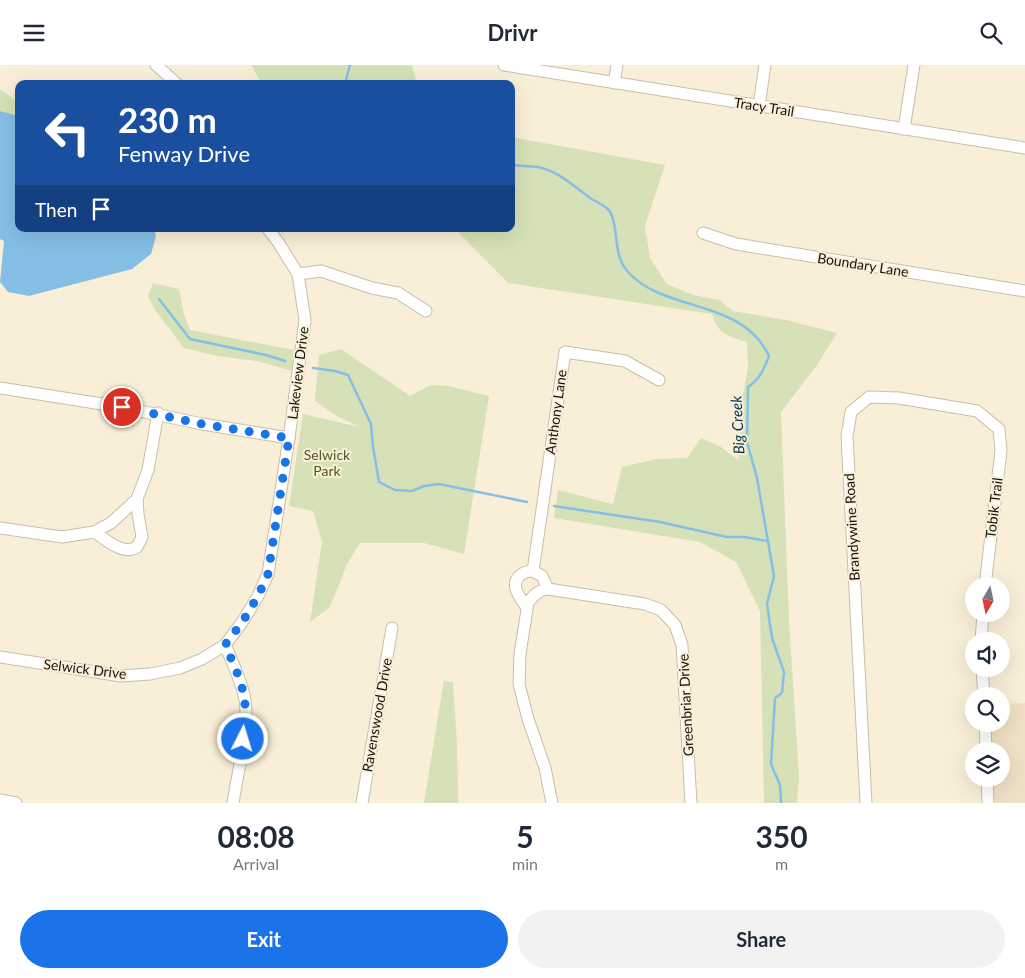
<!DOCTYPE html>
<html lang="en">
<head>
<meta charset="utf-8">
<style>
	:root { --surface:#fff; --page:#f2f2f3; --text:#1f2937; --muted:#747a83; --accent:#1a73e8 }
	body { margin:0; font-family:Lato,sans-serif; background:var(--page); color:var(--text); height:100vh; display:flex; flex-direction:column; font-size:19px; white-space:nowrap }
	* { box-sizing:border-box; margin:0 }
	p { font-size:16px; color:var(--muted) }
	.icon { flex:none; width:28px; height:28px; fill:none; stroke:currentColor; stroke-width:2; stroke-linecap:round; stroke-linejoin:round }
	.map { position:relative; height:738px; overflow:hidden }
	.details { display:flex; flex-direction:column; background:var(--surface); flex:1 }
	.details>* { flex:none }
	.top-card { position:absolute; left:15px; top:15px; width:500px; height:152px; border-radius:10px; box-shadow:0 5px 20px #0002; background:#1a4fa0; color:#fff; overflow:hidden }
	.needle { width:32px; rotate:189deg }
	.buttons { position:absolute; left:965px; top:512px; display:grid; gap:10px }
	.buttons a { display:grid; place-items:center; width:45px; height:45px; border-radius:50%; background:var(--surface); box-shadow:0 5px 20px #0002; font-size:25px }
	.pin { position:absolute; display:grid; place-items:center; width:42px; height:42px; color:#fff; margin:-21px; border:2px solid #fff; border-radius:50%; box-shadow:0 1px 5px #0007 }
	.me { position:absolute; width:55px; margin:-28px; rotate:5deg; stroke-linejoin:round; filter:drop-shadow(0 0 4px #0008) }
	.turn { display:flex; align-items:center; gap:18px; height:105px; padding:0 20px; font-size:22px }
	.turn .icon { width:65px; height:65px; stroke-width:2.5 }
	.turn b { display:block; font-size:35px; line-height:42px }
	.then { display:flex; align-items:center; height:48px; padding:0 20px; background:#0003; gap:10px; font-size:19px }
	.eta { display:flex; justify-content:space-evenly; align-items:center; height:85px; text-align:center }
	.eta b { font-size:30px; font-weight:700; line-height:35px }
	.button { display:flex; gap:10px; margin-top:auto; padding:10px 20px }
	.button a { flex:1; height:58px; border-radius:30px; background:var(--accent); color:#fff; font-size:20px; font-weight:700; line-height:58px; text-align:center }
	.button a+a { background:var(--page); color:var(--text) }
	header { display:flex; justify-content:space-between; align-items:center; height:65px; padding:0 20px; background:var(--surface); font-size:22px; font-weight:700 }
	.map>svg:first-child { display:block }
	.built { fill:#efe1c4 }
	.green { fill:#d6e1b7 }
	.water { fill:#86bfe6 }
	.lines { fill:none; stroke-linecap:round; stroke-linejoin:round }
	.stream { stroke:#86bfe6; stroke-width:2.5 }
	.minor-casing { stroke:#c8bea9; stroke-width:13 }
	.minor { stroke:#fff; stroke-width:11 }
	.route { stroke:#1a73e8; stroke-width:9; stroke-dasharray:0 16.2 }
	.labels { text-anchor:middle; stroke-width:4; stroke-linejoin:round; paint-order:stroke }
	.street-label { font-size:14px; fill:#16130b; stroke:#f9efd8 }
	.park-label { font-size:14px; fill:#4e5b1c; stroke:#f9efd8 }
	.water-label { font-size:15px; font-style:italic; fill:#03344e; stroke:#f9efd8 }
</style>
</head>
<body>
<header><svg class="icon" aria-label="menu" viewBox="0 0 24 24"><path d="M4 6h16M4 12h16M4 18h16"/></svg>Drivr<svg class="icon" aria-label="search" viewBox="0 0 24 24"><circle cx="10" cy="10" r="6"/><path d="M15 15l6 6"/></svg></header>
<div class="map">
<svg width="1025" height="738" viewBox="0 0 1025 738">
	<rect width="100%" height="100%" fill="#f9efd8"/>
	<!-- built -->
	<polygon class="built" points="1025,638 1025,738 988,738 987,714 1001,714 1001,686 986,686 985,659 1001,659 1001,639"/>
	<!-- green -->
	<g class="green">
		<polygon points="251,0 412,0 417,19 262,19"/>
		<polygon points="0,24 19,38 19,51 0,46"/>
		<path d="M511,72L665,100L645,161L650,193L667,219L693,230L719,235L733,246L786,255L837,268L817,300L781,347L789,555L799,712L797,738H764L760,546L736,497L700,477L554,453L558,425L613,439L622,402L656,394L687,393L701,373L721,382L738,395L742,337L748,301L747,277C728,271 718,270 712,249L508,218L455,164H511Z"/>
		<polygon points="153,218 179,224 184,250 190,265 294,285 292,306 257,296 217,291 184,283 155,245 148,231"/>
		<polygon points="341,284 410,331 431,320 448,321 489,331 464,489 424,478 360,478 347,499 330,542 310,557 322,476 313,446 289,441 303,349 359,362 335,350 315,336 319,290"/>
		<polygon points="444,615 453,618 457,678 458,738 424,738"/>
	</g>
	<!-- water -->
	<polygon class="water" points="0,46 19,51 19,164 154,164 156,171 151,189 132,204 29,231 8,227 0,217 4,176 0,174"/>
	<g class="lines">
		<!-- stream -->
		<g class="stream">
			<polyline points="345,19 350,0"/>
			<path d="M511,100C520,101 529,101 538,102C558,106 574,121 590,133C597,138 609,141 612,151C619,171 613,191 629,208C666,248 742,233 769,291C764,304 760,314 748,322L747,377L757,413L774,511L767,539L772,573L784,607L782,628L775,633L771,699L780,720L781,738"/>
			<polyline points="159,234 190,274 266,290 285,296"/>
			<polyline points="313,303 335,306 348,310 371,359 373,382 379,417 395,425 412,426 424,421 439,419 527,437"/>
			<polyline points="554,441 660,457 727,472 744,472 767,476"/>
		</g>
		<!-- minor casing -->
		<g class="minor-casing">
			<g id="minor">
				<polyline points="156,0 177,19"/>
				<polyline points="504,0 1025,83"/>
				<polyline points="614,18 617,0"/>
				<polyline points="759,41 765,0"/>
				<polyline points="904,64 914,0"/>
				<polyline points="703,168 736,179 1025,226"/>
				<polyline points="298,209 321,206 372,223 398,228 426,246"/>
				<polyline points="0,323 121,342 202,359 289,373"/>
				<polyline points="0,463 62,472 94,467 111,458 137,434 148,405 158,348"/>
				<path d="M94,467C107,475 123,491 137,482L142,472L138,449L137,434"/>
				<polyline points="533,506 542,511 548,524"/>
				<path d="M527,543C523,537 518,531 516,524C513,513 523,506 533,506L565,287L625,296L659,315"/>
				<polyline points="981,576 983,549"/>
				<path d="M225,580C232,596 240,613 244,630C251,656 237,710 233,738"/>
				<polyline points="0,592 121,611 150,609 180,603 202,594 225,580 243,556 258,531 268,509 289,373 305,255 298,209 278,177 268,164"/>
				<polyline points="982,604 984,631"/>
				<polyline points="985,659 986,686"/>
				<polyline points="987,714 988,738"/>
				<polyline points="0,735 16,738"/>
				<polyline points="362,738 392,563"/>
				<path d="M552,738L545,703L528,654L519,619L520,589L528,538C533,530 539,525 548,524L645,539L661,545L675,560L682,580L691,738"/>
				<polyline points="866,738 847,371 851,347 869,332 899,333 977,346 999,364 1001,386 985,521"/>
			</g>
		</g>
		<!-- minor -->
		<use href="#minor" class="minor"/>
	</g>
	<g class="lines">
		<!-- route -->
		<path class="route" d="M122,342L202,359L289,373L268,509L258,531L243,556L225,580C241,615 250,634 243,674"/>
	</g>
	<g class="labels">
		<!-- street labels -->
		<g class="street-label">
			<text transform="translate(764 42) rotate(9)" y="5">Tracy Trail</text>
			<text transform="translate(863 200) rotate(9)" y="5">Boundary Lane</text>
			<text transform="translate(298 308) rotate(-83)" y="5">Lakeview Drive</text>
			<text transform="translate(556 347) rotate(-82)" y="5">Anthony Lane</text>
			<text transform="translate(994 443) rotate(-83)" y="5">Tobik Trail</text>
			<text transform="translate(852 462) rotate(-93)" y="5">Brandywine Road</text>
			<text transform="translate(85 604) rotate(7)" y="5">Selwick Drive</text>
			<text transform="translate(686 640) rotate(-93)" y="5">Greenbriar Drive</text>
			<text transform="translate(377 650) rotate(-80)" y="5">Ravenswood Drive</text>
		</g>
		<!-- park labels -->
		<g class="park-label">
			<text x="327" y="395">Selwick<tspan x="327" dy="16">Park</tspan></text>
		</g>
		<!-- water labels -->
		<g class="water-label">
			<text transform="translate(738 360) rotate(-93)" y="5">Big Creek</text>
		</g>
	</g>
</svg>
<div class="buttons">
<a><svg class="needle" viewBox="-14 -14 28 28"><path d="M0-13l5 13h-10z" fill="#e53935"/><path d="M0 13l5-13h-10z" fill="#747a83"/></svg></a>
<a><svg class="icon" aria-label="sound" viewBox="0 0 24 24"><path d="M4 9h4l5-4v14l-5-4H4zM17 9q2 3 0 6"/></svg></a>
<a><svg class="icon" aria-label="search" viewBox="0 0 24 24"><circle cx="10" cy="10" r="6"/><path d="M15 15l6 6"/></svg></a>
<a><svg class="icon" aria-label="layers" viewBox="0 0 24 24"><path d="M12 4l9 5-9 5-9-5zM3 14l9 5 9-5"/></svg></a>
</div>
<div class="pin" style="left:122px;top:342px;background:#d93025"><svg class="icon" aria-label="arrive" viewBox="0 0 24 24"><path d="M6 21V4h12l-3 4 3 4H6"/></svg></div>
<svg class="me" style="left:243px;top:674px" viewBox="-20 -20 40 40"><circle r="17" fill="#1a73e8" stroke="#fff" stroke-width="3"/><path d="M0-11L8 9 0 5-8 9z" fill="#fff"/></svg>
<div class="top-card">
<div class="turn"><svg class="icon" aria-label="left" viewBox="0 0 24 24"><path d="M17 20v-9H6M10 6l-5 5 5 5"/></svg><div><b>230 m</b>Fenway Drive</div></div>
<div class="then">Then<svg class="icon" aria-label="arrive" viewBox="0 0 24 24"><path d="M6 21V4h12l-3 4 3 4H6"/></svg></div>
</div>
</div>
<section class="details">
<div class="eta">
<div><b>08:08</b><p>Arrival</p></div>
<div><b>5</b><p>min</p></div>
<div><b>350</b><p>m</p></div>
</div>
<div class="button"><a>Exit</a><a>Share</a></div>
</section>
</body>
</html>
